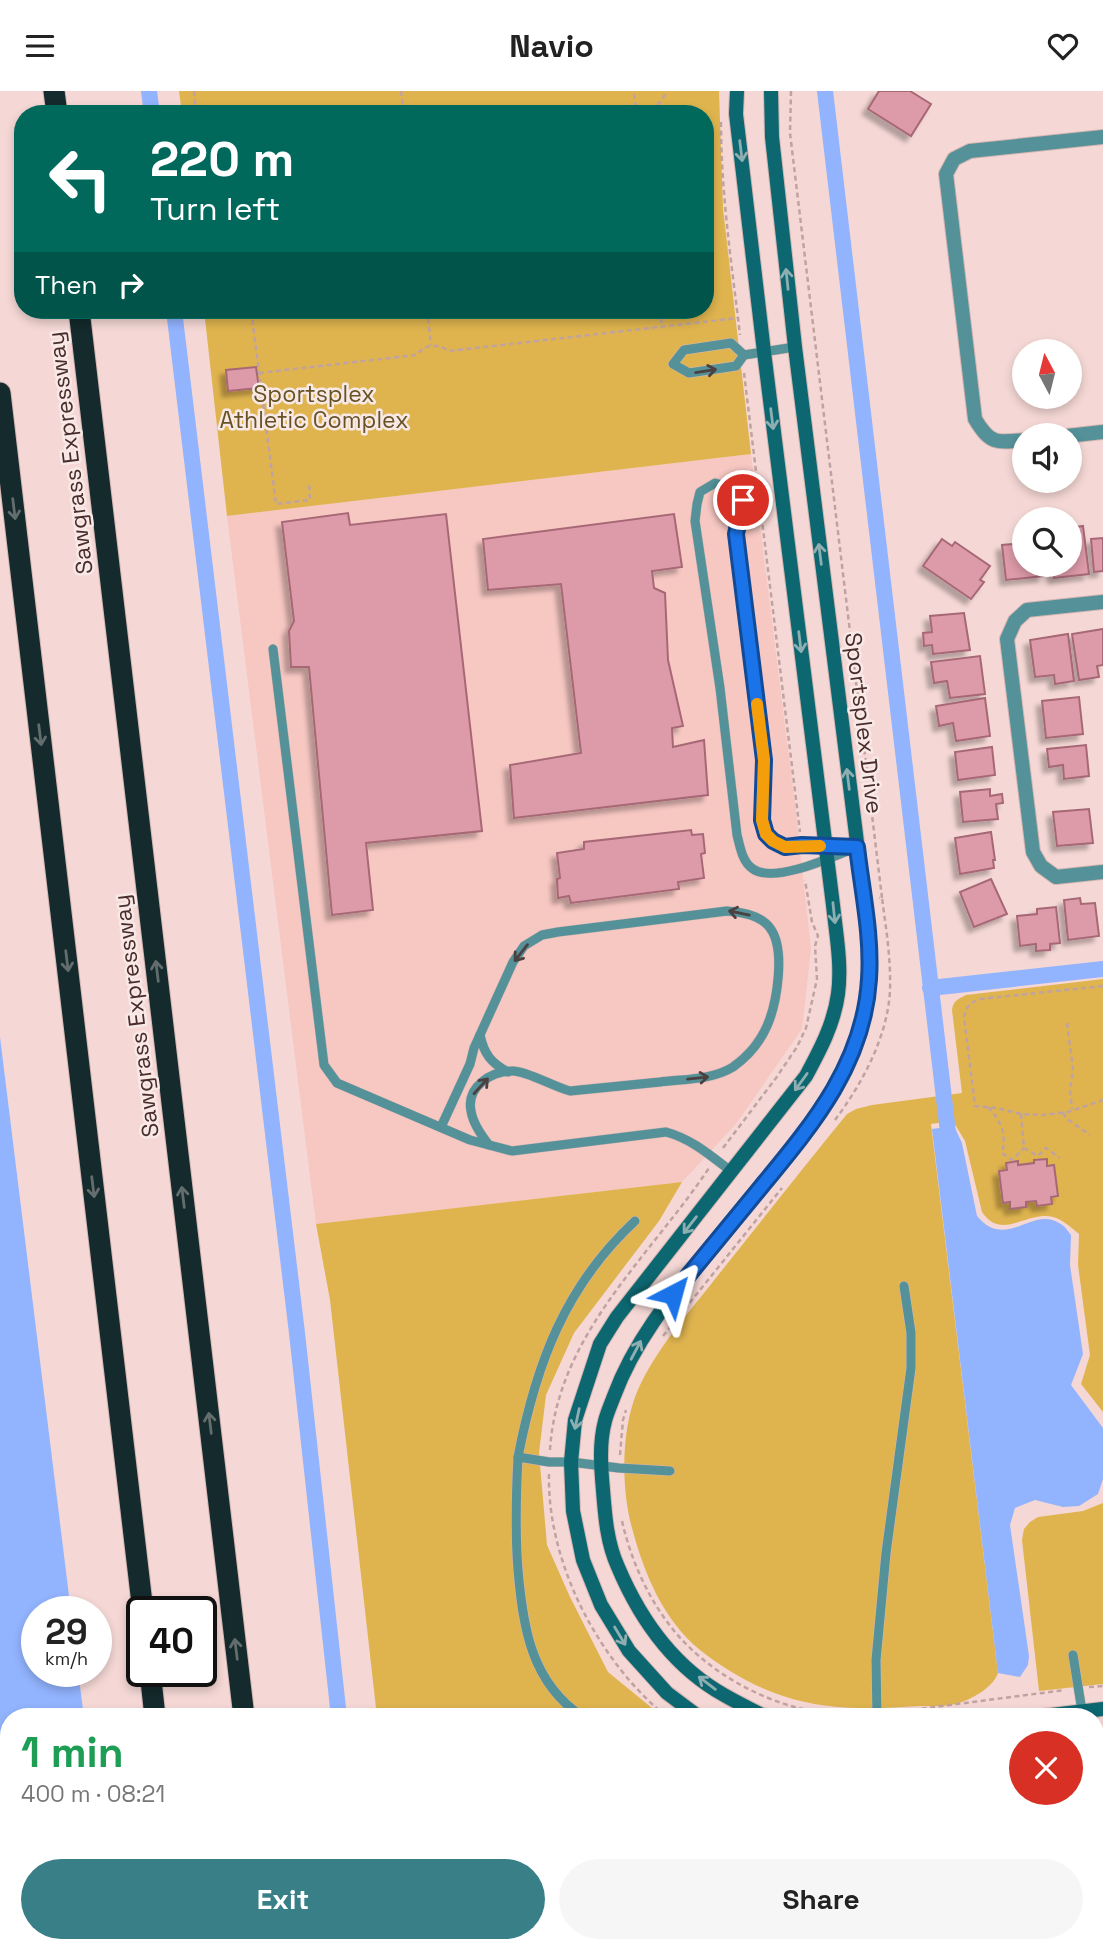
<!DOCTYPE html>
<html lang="en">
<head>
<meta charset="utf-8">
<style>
	:root { --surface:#fff; --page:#f6f6f6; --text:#222; --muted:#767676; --accent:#387f88 }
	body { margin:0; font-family:"Space Grotesk",sans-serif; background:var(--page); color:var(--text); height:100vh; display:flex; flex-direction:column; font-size:26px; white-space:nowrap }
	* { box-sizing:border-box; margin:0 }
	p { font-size:23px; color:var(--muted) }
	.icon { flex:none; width:38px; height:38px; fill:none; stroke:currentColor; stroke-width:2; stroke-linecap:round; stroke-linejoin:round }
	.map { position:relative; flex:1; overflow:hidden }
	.panel { position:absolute; left:0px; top:1617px; width:1104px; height:245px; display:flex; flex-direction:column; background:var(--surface); border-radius:28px 28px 0 0; box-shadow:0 4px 10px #0003 }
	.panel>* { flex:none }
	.banner { position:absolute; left:14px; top:14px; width:700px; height:214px; border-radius:28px; box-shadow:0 4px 10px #0003; background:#00695c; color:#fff; overflow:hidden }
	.needle { width:46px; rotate:353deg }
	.controls { position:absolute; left:1012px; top:248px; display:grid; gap:14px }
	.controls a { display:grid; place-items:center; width:70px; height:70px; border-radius:50%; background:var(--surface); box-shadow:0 4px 10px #0003; font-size:35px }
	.speed { position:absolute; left:21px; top:1505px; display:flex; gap:14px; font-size:35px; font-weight:700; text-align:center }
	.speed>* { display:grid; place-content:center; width:91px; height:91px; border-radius:50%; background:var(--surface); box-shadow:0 4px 10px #0003; line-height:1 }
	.speed small { font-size:18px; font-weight:400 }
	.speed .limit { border:4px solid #111; border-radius:10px; background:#fff; color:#111 }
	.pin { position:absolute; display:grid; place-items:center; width:60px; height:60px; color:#fff; margin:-30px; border:4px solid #fff; border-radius:50%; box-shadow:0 2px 7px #0007 }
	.me { position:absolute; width:77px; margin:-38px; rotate:39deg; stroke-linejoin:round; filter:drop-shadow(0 0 5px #0008) }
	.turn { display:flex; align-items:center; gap:24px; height:147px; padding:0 21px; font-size:32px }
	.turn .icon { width:91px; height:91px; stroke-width:2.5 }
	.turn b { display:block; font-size:49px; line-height:60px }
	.then { display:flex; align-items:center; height:66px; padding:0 21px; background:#0003; gap:14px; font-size:26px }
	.round { display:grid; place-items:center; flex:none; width:74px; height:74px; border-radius:37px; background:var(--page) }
	.summary { display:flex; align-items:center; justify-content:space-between; height:119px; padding:0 21px }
	h1 { font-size:42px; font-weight:600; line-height:52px; color:#1e9e55 }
	.action { display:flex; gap:14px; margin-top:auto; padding:14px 21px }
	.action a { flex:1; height:80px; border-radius:42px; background:var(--accent); color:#fff; font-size:28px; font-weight:600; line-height:80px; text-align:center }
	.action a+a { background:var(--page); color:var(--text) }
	header { display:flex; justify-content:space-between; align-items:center; height:91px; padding:0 21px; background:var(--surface); font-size:32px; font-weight:600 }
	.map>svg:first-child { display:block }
	.built { fill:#f7c7c2 }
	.green { fill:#dfb44f }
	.water { fill:#92b3fe }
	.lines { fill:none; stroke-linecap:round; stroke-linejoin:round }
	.canal { stroke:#92b3fe; stroke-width:16 }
	.building { fill:#dd9aa8; stroke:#a76876; stroke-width:2; filter:url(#shadow) }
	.lane-casing { stroke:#d3b6b3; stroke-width:10 }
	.street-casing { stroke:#d3b6b3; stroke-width:16 }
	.secondary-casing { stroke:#d3b6b3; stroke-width:16 }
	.highway-casing { stroke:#d3b6b3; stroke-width:23 }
	.path { stroke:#c0a3a0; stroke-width:2.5; stroke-dasharray:5 3.5; stroke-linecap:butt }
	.lane { stroke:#549198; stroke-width:9 }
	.street { stroke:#549198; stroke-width:14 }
	.secondary { stroke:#0c6770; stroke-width:14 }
	.highway { stroke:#142a2c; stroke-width:21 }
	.oneway { stroke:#8eaeb1 }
	.oneway2 { stroke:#4b4141 }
	.oneway3 { stroke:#646d6d }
	.route-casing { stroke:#114b97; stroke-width:18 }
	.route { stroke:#1a73e8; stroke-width:12 }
	.slow { stroke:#f59e0b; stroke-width:12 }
	.labels { text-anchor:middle; stroke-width:5; stroke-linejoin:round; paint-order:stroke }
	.park-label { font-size:23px; fill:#665224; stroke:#f8e9e7 }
	.street-label { font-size:23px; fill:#492d2b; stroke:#f8e9e7 }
</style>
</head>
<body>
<header><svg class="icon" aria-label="menu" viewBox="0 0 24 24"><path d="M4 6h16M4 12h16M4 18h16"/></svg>Navio<svg class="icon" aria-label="heart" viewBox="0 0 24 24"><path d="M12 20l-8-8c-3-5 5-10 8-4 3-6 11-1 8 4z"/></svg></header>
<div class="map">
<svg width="1103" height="1862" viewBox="0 0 1103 1862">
	<defs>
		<filter id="shadow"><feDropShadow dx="-5.5" dy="5.5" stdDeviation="2" flood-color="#0004"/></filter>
	</defs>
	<rect width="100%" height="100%" fill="#f5d8d5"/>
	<!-- built -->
	<polygon class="built" points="751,363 796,722 811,858 802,938 736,1033 682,1091 316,1133 227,425"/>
	<!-- green -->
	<g class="green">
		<polygon points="179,0 719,0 723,117 751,363 227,425 204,219 705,219 705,23 182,23"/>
		<path d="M1103,888V1321L1081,1293L1090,1264L1078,1174L1079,1143C1069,1135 1059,1124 1044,1125C1020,1126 1000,1147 982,1121L965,1050L953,1030L931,1033L998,1582C993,1596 975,1606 962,1611C949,1616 933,1615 920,1615C874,1618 827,1620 783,1605C753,1595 725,1579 700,1559C663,1529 644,1482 632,1437C621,1398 621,1339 637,1301C655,1259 687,1224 715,1188C759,1133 802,1078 847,1023L856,1018L872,1014L962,1002L952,919C953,910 958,908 966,904Z"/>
		<polygon points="682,1091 659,1130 574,1242 546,1304 539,1362 547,1454 570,1506 608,1581 663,1626 377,1626 330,1209 316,1133"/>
		<polygon points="1103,1412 1103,1593 1039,1600 1022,1449 1024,1438 1030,1431 1038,1426 1083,1420"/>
	</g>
	<!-- water -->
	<g class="water">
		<polygon points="0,946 71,1521 37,1521 37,1580 78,1580 84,1626 9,1626 9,1839 0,1765"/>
		<path d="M954,1035L962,1052L977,1125C1006,1160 1032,1115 1059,1132C1064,1134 1068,1140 1071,1144L1070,1174L1083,1263L1071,1294L1103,1337V1388L1098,1403L1079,1415L1063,1416L1035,1409L1015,1417L1010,1434L1029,1565L1028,1574L1020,1586L998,1582L932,1038Z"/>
		<polygon points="10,1853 111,1853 113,1862 12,1862"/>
	</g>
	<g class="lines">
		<!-- canal -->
		<g class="canal">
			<polyline points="149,0 152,23"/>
			<polyline points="825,0 950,1058"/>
			<polyline points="174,219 297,1242 339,1626"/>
			<polyline points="930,897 1103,878"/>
			<polyline points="1096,1807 1103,1806"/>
			<polyline points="363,1853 364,1862"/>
			<polyline points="588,1862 668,1853"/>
		</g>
	</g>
	<!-- building -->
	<g class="building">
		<polygon points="879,0 910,0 931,13 911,45 868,18"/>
		<polygon points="256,276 259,297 228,300 226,279"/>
		<polygon points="348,422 350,434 446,423 482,740 366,752 373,819 332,824 309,576 291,576 289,540 294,530 282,431"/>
		<polygon points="674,423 682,476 652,480 654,497 665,502 668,569 683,635 672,637 673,656 704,649 708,704 514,727 510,674 581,662 561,493 488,499 483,448"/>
		<polygon points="1083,435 1089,483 1054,487 1053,474 1069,474 1069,437"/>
		<polygon points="1103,447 1103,480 1094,481 1091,448"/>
		<polygon points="942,448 952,455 955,451 990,475 980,489 984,491 971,508 923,475"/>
		<polygon points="1024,452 1024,474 1042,474 1043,485 1006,489 1002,454"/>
		<polygon points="964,522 970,559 933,563 932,554 924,555 923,542 932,541 930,525"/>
		<polygon points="1103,538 1103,574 1097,575 1099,586 1079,589 1072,543"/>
		<polygon points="1068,543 1074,590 1055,593 1054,584 1035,586 1030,549"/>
		<polygon points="980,565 985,603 950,607 947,590 934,592 931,571"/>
		<polygon points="1079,606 1083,643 1046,647 1042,610"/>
		<polygon points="985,607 990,645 956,650 953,632 939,635 936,615"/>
		<polygon points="1086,654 1089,685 1064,688 1063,674 1049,676 1047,658"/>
		<polygon points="992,656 995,684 958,689 955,661"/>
		<polygon points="990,698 990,705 1002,703 1003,712 996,713 998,728 963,731 960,701"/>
		<polygon points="1089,718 1093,752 1057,755 1053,721"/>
		<polygon points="691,739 692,744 703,743 705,762 701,763 704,787 678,791 679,798 571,812 569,805 558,807 557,788 560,787 557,762 584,758 584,751"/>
		<polygon points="991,741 995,769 993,769 994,777 960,783 955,747"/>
		<polygon points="991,788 1007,823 974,836 960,801"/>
		<polygon points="1080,807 1081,813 1095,812 1099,845 1068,849 1064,809"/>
		<polygon points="1056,816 1060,852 1050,853 1050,859 1036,860 1036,853 1020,855 1017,825 1037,823 1037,818"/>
		<polygon points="1047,1068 1047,1075 1054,1074 1058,1105 1051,1106 1052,1113 1037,1115 1036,1110 1026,1111 1026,1116 1010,1118 1010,1111 1003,1112 999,1080 1007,1079 1006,1072 1018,1070 1018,1074 1034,1072 1034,1069"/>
		<polygon points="1080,1855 1081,1862 1020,1862 1020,1861"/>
	</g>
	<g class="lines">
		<!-- lane casing -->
		<g class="lane-casing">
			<g id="lane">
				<polyline points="744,264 731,252 684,259 673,273 689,282 736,275 744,264 795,256"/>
				<path d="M715,392C750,401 744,412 736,443L764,669L762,729L766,743L773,750L784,756L802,754L857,756C834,765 775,793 753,778C742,771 740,755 737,744L720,597L695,430L697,413L700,401Z"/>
				<path d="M273,558L324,974L337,992L470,1049L512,1060L666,1041C692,1048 711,1065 732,1081"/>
				<path d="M480,944C484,963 491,972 508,981"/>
				<path d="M441,1036L470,973L474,957L513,871L524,855L542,844L558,841L727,820C741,821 761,824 770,837C786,858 777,912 767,935C760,951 747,966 733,976C712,989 684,988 660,991C630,994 600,997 570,1000C554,996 527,980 513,980C491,980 466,996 471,1020C473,1033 481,1044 489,1054"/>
				<path d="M635,1130C565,1195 536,1273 518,1366L549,1371H571L619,1377L670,1380"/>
				<path d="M518,1366C516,1404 515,1441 518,1479C523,1536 531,1592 583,1626"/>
				<polyline points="1073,1564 1082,1620"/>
				<polyline points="877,1626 876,1569 886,1462 911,1277 911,1242 904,1195"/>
				<polyline points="1096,1721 1103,1720"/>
			</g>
		</g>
		<!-- street casing -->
		<g class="street-casing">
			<g id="street">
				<polyline points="1067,345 1103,341"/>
				<path d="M1024,349C996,352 990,353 975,328L946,83L954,68L970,60L1103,46"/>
				<polyline points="1103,511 1027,519 1015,530 1007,548 1033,761 1041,775 1056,786 1103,781"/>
			</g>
		</g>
		<!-- secondary casing -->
		<g class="secondary-casing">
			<g id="secondary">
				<path d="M699,1626L667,1602L629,1560L601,1514L583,1469L573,1420L571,1371L575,1329L600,1253L617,1226L806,985C820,959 834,933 838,903C842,874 836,842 833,814L764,261L736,23L737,0"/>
				<path d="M766,1626C752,1619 738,1612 724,1604C674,1576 640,1528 618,1476C607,1452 605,1425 603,1399C601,1377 599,1352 605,1330C607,1322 611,1313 614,1305C634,1251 669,1208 705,1164C731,1133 757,1101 783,1070C810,1037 839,1000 854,959C867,926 869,891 870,855L795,256L772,46L771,0"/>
				<polyline points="1034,1626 1103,1618"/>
				<polyline points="1096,1648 1103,1647"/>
			</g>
		</g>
		<!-- highway casing -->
		<g class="highway-casing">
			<g id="highway">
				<polyline points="54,0 57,23"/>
				<polyline points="79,219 244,1626"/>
				<polyline points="0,302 143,1521"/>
				<polyline points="150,1580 155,1626"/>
				<polyline points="182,1853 183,1862"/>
				<polyline points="271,1853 272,1862"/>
			</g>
		</g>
		<!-- path -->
		<g class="path">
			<polyline points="194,0 196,23"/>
			<polyline points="401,0 404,23"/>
			<polyline points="791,0 790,42 882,807"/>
			<polyline points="634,3 637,23"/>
			<path d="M643,23C653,19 663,11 666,0"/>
			<path d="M721,31C721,97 730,162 738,227"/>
			<polyline points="240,219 245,223 252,226 276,413 310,409 309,393"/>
			<polyline points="427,219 431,254"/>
			<polyline points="660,219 662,236"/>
			<path d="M259,282L416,264C426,253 436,252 449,260L738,227L740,244"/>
			<polyline points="744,282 800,741"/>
			<path d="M1103,895L980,908C969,912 966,916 964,926L975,1015L996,1017L1021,1023L1042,1024L1068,1021L1103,1009"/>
			<polyline points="1067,932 1073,978 1070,1000 1072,1018"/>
			<path d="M988,1016C1001,1030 1007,1043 1002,1062L1012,1069L1024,1057"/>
			<polyline points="1063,1022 1067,1028 1090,1044"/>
			<polyline points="1021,1023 1024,1057 1038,1065 1046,1057 1060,1067"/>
			<path d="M835,1029C862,993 888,945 890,899C891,868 886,837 882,807H879"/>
			<polyline points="723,1057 776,987 797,956 806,937 817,888 815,855 818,845 812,831 805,789"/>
			<polyline points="663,1245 782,1097"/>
			<path d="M550,1359C557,1244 649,1167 709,1077"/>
			<polyline points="620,1364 623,1329 626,1319"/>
			<path d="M549,1383C547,1472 599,1571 667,1626"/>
			<path d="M622,1430C632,1474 653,1519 685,1552C730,1598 799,1627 864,1625"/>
			<polyline points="1089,1596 1103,1595"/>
			<polyline points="888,1622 1065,1599"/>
			<polyline points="1096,1667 1103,1666"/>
		</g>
		<!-- lane -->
		<use href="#lane" class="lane"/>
		<!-- street -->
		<use href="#street" class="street"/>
		<!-- secondary -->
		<use href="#secondary" class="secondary"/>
		<!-- highway -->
		<use href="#highway" class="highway"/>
	</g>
	<!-- one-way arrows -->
	<defs><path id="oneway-shaft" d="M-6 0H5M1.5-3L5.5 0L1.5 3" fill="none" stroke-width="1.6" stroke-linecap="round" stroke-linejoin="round" transform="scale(1.75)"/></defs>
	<g class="oneway">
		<use href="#oneway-shaft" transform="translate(741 60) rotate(83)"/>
		<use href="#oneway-shaft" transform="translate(787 188) rotate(-96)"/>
		<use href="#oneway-shaft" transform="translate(772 328) rotate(83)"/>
		<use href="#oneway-shaft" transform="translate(820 463) rotate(-97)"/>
		<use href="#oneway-shaft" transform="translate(800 551) rotate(83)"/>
		<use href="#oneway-shaft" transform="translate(848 688) rotate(-97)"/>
		<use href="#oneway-shaft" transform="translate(834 822) rotate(84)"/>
		<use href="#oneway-shaft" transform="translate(801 991) rotate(126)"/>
		<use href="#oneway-shaft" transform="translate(690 1134) rotate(128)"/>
		<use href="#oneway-shaft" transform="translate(636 1259) rotate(-62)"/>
		<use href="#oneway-shaft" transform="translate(577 1328) rotate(102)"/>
		<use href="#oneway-shaft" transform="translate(620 1545) rotate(59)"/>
		<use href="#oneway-shaft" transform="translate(707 1592) rotate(-143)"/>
	</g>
	<g class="oneway2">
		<use href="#oneway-shaft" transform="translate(706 280) rotate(-9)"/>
		<use href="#oneway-shaft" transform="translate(739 822) rotate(-168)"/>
		<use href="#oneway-shaft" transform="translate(521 862) rotate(128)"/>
		<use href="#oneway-shaft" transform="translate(698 987) rotate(-6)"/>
		<use href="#oneway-shaft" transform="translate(481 995) rotate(-48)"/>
	</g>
	<g class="oneway3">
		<use href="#oneway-shaft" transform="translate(14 418) rotate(83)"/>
		<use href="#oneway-shaft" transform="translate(40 644) rotate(83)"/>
		<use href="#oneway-shaft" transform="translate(67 870) rotate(83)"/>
		<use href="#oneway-shaft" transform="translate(157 880) rotate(-97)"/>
		<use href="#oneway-shaft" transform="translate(93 1096) rotate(83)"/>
		<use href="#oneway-shaft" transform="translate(183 1106) rotate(-97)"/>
		<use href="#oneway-shaft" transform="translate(210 1332) rotate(-97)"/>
		<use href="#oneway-shaft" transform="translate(236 1558) rotate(-97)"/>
	</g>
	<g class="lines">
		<!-- route casing -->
		<g class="route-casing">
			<path id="route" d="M673,1203C702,1168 731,1132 761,1096C812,1034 864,973 869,888C872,844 862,800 857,756L802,754L785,756L773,750L766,743L762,729L764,669L736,443L743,409"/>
		</g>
		<!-- route -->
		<use href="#route" class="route"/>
		<!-- slow -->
		<polyline class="slow" points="757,613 764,669 762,729 766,743 773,750 785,756 820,755"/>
	</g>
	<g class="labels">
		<!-- park labels -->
		<g class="park-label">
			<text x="314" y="311">Sportsplex<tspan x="314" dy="26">Athletic Complex</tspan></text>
		</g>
		<!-- street labels -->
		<g class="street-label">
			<text transform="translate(70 362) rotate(-97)" y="8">Sawgrass Expressway</text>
			<text transform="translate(864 632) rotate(83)" y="8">Sportsplex Drive</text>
			<text transform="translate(136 925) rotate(-97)" y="8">Sawgrass Expressway</text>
		</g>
	</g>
</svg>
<div class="controls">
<a><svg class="needle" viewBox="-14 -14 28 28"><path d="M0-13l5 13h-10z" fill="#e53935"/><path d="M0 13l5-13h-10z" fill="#767676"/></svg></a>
<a><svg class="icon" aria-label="sound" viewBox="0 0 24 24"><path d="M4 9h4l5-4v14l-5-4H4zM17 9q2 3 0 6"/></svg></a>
<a><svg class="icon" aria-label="search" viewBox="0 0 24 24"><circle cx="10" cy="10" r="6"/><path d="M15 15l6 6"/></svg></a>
</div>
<div class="speed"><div>29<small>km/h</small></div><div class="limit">40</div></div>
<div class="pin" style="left:743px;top:409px;background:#d93025"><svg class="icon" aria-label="arrive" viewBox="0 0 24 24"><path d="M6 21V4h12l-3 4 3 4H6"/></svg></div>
<svg class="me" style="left:673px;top:1203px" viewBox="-20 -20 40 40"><path d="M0-17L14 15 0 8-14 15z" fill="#1a73e8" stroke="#fff" stroke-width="4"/></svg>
<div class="banner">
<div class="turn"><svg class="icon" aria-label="left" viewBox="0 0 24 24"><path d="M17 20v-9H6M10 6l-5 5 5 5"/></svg><div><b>220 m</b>Turn left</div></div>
<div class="then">Then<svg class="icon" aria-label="right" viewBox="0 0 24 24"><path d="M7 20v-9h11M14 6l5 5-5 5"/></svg></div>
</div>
<section class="panel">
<div class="summary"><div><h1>1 min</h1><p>400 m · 08:21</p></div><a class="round" style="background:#d93025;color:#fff"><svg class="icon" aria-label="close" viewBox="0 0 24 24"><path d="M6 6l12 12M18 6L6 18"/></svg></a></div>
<div class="action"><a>Exit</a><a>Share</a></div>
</section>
</div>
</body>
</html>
